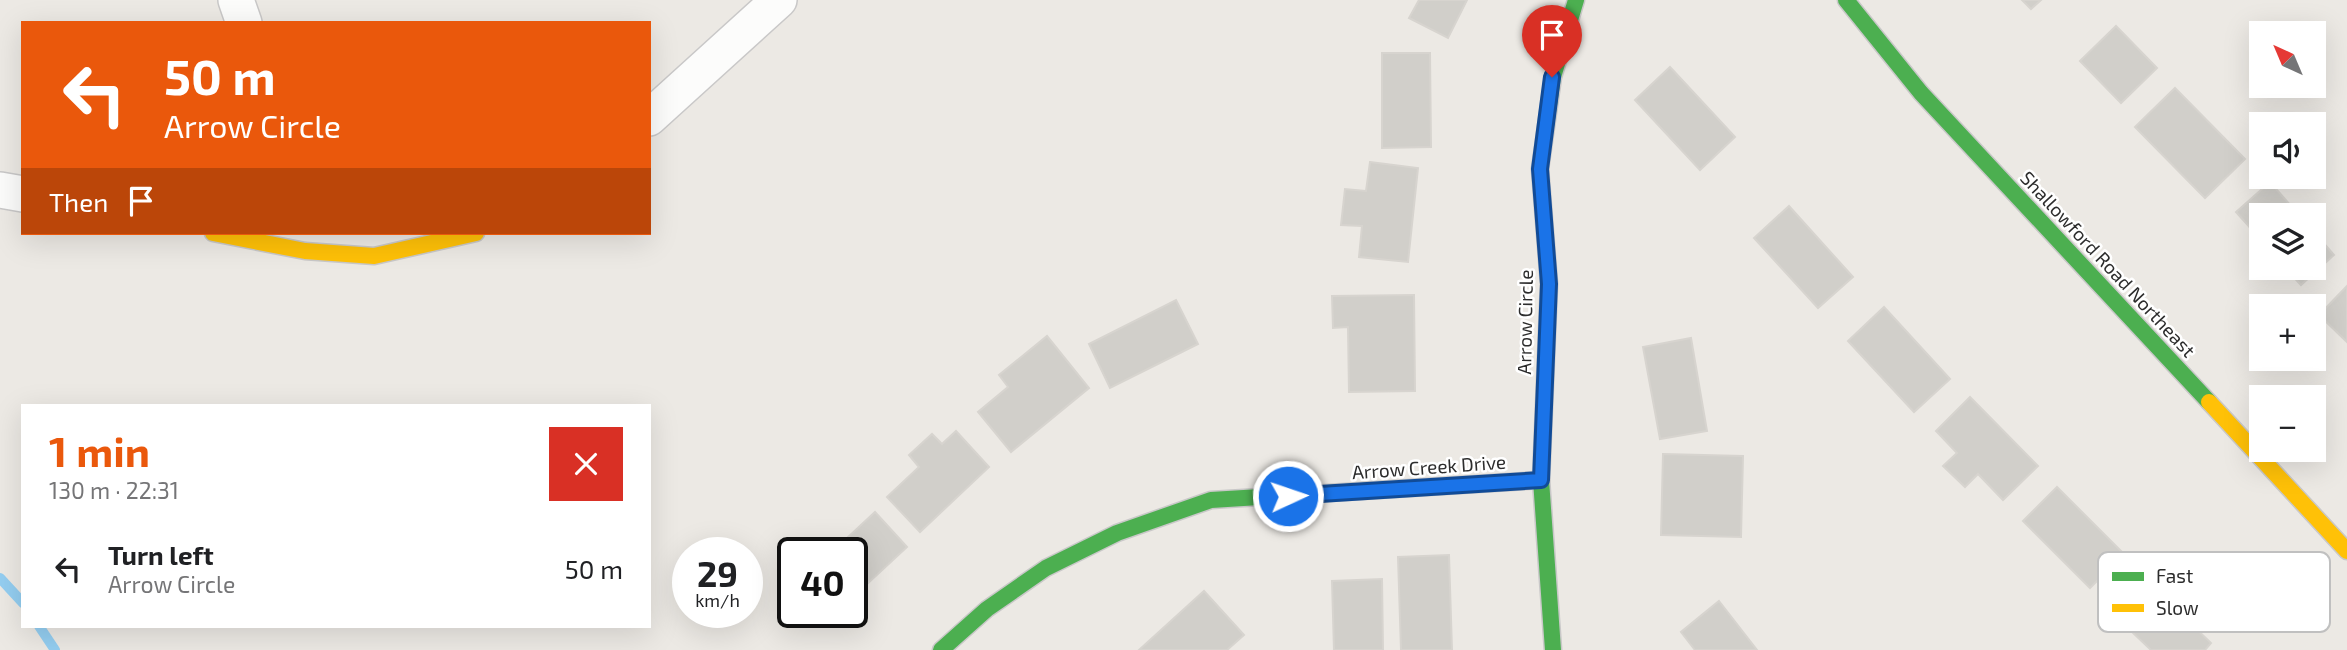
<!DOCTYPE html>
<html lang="en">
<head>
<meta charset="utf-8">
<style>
	:root { --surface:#fff; --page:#f6f6f6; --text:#202124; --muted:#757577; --accent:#ea580c }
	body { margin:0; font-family:"Exo 2",sans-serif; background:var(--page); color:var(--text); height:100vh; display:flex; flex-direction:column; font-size:26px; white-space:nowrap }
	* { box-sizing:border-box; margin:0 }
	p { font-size:23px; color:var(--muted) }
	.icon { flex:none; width:38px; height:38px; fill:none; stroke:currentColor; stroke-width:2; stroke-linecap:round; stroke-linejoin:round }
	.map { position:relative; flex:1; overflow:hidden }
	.panel { position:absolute; left:21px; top:404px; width:630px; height:224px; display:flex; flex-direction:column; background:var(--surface); border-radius:0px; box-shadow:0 7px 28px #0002 }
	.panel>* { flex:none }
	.top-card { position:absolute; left:21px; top:21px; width:630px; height:214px; border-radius:0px; box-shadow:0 7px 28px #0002; background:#ea580c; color:#fff; overflow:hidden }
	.needle { width:46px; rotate:316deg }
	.fabs { position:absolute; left:2249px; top:21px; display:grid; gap:14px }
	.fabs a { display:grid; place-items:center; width:77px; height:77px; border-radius:0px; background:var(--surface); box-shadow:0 7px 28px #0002; font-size:35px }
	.speed { position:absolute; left:672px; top:537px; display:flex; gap:14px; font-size:35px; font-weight:700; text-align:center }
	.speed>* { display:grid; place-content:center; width:91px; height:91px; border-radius:50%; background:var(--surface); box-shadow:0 7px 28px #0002; line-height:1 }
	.speed small { font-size:18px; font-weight:400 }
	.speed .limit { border:4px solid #111; border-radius:10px; background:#fff; color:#111 }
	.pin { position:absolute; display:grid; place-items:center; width:60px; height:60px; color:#fff; margin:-72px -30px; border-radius:50% 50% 50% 0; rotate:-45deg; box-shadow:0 0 7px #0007 }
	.pin .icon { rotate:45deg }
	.me { position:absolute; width:77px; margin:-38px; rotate:87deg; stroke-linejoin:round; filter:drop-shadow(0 0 5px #0008) }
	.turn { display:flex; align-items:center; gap:24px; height:147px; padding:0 28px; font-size:32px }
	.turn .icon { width:91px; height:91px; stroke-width:2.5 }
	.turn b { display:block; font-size:49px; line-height:60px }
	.then { display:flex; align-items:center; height:66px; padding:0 28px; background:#0003; gap:14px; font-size:26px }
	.round { display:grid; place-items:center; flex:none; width:74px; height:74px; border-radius:0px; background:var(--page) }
	.head { display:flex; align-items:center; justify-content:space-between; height:119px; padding:0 28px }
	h1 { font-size:42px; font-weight:700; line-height:52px; color:var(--accent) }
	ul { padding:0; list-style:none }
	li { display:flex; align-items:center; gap:21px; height:91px; padding:0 28px }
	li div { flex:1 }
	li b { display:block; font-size:26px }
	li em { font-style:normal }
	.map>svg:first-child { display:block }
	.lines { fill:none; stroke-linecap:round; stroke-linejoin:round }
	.stream { stroke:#94cef1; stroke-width:10 }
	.building { fill:#d1cfca; stroke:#d7d4cf; stroke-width:2 }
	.street-casing { stroke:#c9c8c8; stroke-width:38 }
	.fast-casing { stroke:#c9c8c8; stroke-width:19 }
	.slow-casing { stroke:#c9c8c8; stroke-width:19 }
	.street { stroke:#fcfcfb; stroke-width:35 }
	.fast { stroke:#4caf50; stroke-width:16 }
	.slow { stroke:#ffc107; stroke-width:16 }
	.route-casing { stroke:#114b97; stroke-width:18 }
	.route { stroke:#1a73e8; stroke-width:12 }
	.labels { text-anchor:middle; stroke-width:5; stroke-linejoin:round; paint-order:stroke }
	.street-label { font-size:19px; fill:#2d2d2d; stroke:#fff }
	.key { fill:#fff; stroke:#c0c0c0; stroke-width:2 }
	.key-label { font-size:19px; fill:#2d2d2d }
</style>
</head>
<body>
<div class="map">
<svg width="2347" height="650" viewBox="0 0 2347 650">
	<rect width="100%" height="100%" fill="#ece9e4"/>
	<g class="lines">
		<!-- stream -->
		<g class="stream">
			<polyline points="0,578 23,603"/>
			<polyline points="39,626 55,650"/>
		</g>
	</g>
	<!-- building -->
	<g class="building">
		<polygon points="1419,0 1467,0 1448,38 1409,18"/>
		<polygon points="2022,0 2041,0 2031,9"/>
		<polygon points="2116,26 2157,68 2121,103 2080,61"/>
		<polygon points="1382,53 1430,53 1431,147 1382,148"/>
		<polygon points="1670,67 1735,137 1700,170 1635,100"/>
		<polygon points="2175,88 2245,159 2205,198 2135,127"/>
		<polygon points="1370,162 1418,168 1408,262 1359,257 1362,226 1341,225 1345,189 1366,191"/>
		<polygon points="2270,182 2299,215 2261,215 2261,240 2236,212"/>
		<polygon points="1789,206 1853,277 1818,308 1754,238"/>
		<polygon points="2314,232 2334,255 2301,285 2285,268 2314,268"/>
		<polygon points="2347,286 2347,342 2319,315"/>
		<polygon points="1414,295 1415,391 1349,392 1348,327 1333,328 1332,296"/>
		<polygon points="1176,300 1198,344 1110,388 1089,344"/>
		<polygon points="1884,307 1950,379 1914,412 1848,341"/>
		<polygon points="1047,336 1089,388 1011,452 978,412 1008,387 999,375"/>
		<polygon points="1691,338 1707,431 1660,439 1643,347"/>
		<polygon points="1970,397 2038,466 2003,500 1978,474 1965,487 1943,466 1957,453 1936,431"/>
		<polygon points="956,431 989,467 920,532 887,497 919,467 909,455 932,434 942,444"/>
		<polygon points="1663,454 1743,456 1741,537 1661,535"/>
		<polygon points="2057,487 2124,554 2090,588 2023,521"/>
		<polygon points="875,512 907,547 852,598 852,553 831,553"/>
		<polygon points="1449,555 1452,650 1401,650 1398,557"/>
		<polygon points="2142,577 2211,643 2205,650 2151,650 2110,611"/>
		<polygon points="1382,579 1383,650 1334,650 1332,581"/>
		<polygon points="1204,591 1244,635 1227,650 1139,650"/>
		<polygon points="1719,601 1757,650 1695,650 1681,632"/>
	</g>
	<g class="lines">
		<!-- street casing -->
		<g class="street-casing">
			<g id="street">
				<polyline points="236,0 244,23"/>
				<polyline points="649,118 779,0"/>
				<polyline points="0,190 23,194"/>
			</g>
		</g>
		<!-- fast casing -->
		<g class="fast-casing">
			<g id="fast">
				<polyline points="1846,0 1921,93 2209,402"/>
				<polyline points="941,650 987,609 1046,568 1117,533 1211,500 1541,480"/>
				<polyline points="1553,650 1541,480 1549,284 1540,169 1553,77 1576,0"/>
			</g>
		</g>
		<!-- slow casing -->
		<g class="slow-casing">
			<g id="slow">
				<polyline points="213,233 305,251 374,256 476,233"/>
				<polyline points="2209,402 2347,551"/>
			</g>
		</g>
		<!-- street -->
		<use href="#street" class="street"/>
		<!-- fast -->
		<use href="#fast" class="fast"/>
		<!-- slow -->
		<use href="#slow" class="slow"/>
	</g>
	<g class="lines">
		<!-- route casing -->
		<g class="route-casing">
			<polyline id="route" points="1288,496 1541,480 1549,284 1540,169 1552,77"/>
		</g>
		<!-- route -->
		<use href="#route" class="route"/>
	</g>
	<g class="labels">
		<!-- street labels -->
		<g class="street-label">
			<text transform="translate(2108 264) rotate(47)" y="7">Shallowford Road Northeast</text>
			<text transform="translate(1525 322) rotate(-89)" y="7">Arrow Circle</text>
			<text transform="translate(1429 467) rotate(-4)" y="7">Arrow Creek Drive</text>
		</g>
	</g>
	<!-- legend -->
	<rect x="2098" y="552" width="232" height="80" rx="10" class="key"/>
	<rect x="2112" y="572" width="32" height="9" fill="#4caf50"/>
	<rect x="2112" y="604" width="32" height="8" fill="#ffc107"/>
	<g class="key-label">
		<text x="2156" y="583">Fast</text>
		<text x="2156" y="615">Slow</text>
	</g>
</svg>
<div class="fabs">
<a><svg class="needle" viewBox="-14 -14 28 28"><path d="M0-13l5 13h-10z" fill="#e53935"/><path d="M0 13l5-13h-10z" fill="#757577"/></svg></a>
<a><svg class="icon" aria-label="sound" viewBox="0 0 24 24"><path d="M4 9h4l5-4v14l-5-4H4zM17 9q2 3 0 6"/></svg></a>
<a><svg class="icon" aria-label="layers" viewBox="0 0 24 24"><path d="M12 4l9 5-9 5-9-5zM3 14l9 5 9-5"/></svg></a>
<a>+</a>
<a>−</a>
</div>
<div class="speed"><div>29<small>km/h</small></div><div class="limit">40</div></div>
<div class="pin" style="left:1552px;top:77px;background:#d93025"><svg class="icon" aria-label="arrive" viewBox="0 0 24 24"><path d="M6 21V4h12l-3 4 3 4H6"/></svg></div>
<svg class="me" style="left:1288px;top:496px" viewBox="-20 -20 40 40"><circle r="17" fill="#1a73e8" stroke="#fff" stroke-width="3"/><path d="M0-11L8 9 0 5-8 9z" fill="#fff"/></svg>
<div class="top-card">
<div class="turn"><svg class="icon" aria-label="left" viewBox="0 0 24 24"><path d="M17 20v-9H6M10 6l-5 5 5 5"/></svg><div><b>50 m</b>Arrow Circle</div></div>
<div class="then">Then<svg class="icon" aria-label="arrive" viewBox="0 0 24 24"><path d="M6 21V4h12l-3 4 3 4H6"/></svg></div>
</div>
<section class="panel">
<div class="head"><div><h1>1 min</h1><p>130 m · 22:31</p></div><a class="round" style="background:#d93025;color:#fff"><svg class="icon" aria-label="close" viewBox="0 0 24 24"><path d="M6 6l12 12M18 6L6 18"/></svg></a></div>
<ul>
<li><svg class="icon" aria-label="left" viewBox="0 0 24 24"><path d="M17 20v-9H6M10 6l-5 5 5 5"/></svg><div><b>Turn left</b><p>Arrow Circle</p></div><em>50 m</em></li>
</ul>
</section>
</div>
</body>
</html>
